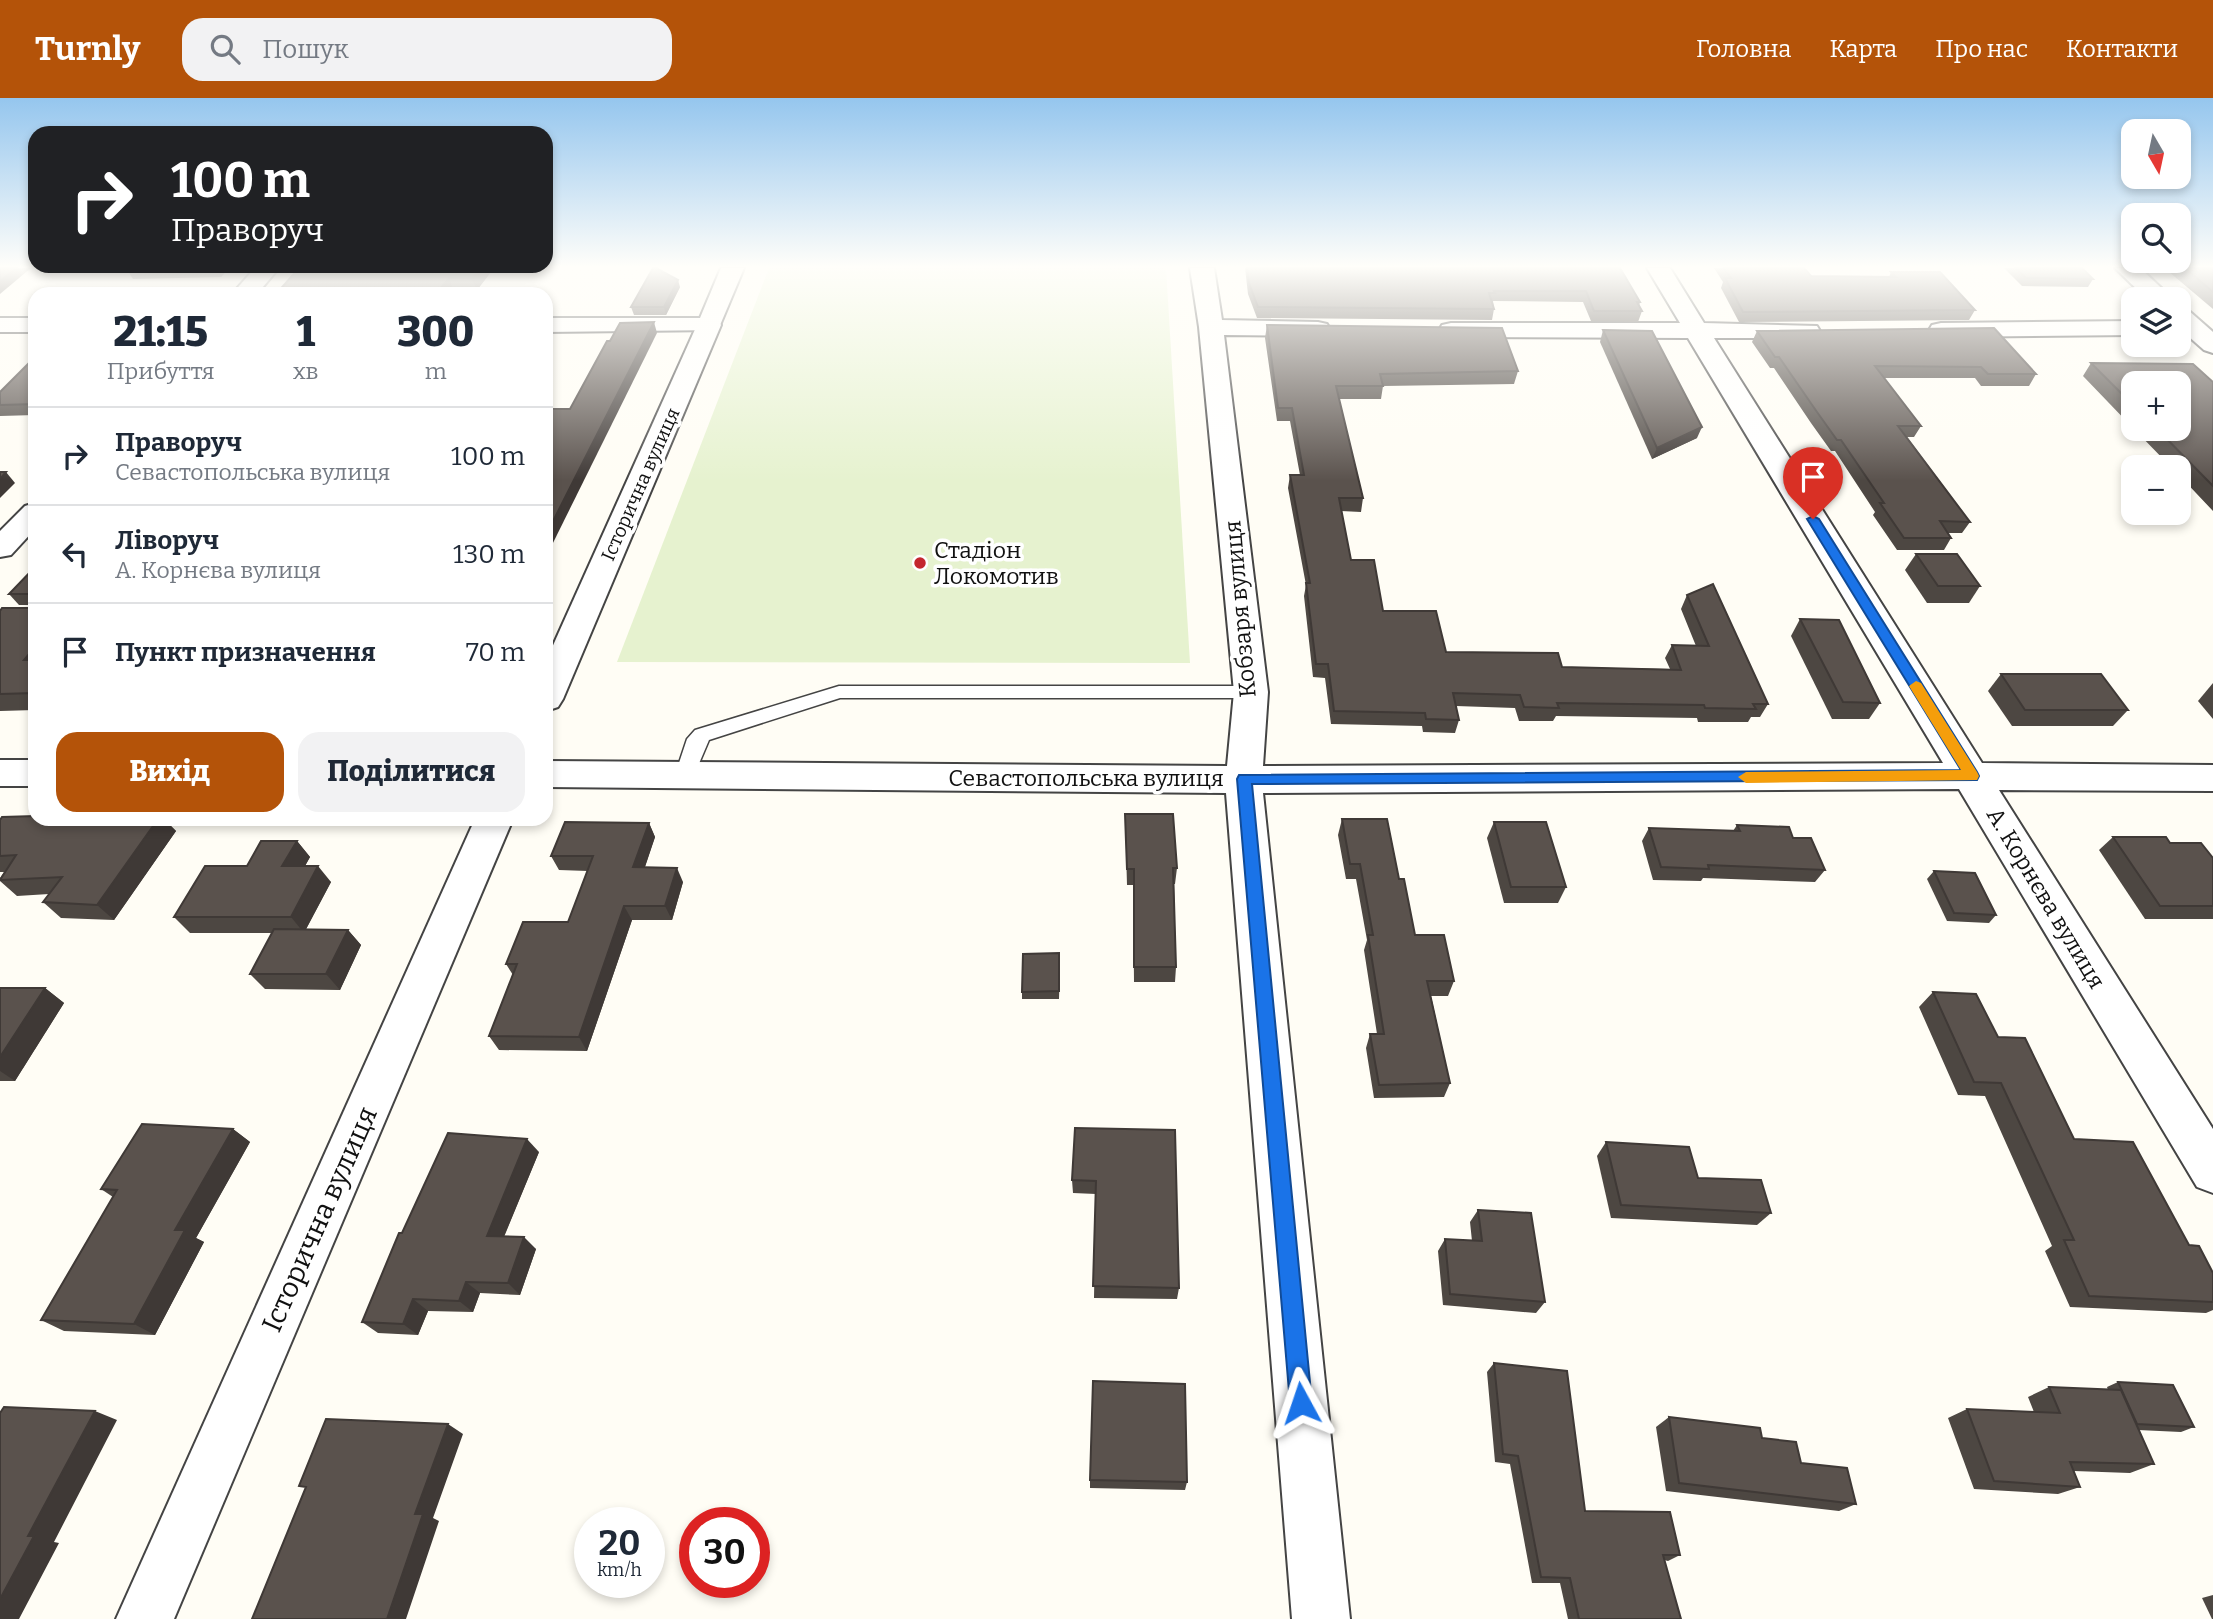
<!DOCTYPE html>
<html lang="uk">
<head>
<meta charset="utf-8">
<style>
	:root { --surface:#fff; --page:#f2f2f3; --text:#1f2937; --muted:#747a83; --line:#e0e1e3; --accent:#b45309 }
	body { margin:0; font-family:Bitter,serif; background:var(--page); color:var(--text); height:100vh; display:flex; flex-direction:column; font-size:26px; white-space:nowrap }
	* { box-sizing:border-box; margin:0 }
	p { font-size:23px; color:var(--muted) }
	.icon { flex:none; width:38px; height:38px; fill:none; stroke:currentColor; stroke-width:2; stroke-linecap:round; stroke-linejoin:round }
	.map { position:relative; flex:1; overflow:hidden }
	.side { position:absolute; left:28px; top:189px; width:525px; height:539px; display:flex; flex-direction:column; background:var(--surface); border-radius:21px; box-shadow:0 4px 10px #0003 }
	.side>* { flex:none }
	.banner { position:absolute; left:28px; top:28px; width:525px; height:147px; border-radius:21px; box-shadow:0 4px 10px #0003; background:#202124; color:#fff; overflow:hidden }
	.needle { width:46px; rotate:171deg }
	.controls { position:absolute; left:2121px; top:21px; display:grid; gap:14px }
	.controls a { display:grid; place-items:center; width:70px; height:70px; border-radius:14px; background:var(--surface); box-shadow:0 4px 10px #0003; font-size:35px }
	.speed { position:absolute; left:574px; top:1409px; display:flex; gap:14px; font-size:35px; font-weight:700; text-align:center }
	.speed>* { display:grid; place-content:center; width:91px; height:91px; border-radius:50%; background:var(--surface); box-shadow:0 4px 10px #0003; line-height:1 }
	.speed small { font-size:18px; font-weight:400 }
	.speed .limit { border:10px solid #d22; background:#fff; color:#111 }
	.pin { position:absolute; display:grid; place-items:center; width:60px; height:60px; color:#fff; margin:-72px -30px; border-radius:50% 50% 50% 0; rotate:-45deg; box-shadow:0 0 7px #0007 }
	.pin .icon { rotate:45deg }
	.me { position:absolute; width:77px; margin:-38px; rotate:355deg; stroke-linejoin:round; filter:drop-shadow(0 0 5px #0008) }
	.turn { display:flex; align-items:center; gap:24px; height:147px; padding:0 28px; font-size:32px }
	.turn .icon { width:91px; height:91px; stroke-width:2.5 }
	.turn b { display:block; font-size:49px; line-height:60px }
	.eta { display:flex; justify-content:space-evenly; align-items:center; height:119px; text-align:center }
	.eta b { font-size:42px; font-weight:800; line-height:49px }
	.primary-button { display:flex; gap:14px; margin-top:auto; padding:14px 28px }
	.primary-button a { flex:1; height:80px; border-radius:21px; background:var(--accent); color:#fff; font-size:28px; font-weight:800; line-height:80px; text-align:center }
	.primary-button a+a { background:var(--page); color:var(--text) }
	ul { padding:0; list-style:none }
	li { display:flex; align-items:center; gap:21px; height:98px; padding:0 28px; border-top:2px solid var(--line) }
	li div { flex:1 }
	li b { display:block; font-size:26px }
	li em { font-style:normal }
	header { display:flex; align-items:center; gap:42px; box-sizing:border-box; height:98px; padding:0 35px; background:var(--accent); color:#fff }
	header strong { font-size:33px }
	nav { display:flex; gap:38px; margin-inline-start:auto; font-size:24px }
	.search { width:490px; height:63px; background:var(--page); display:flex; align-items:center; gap:18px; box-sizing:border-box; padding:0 24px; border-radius:21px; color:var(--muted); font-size:26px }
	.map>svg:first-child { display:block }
	.pitch { fill:#e6f2cf }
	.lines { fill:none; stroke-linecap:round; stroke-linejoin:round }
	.service-casing { stroke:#444; stroke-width:3 }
	.minor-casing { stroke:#444; stroke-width:4 }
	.tertiary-casing { stroke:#444; stroke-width:4 }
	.service { fill:#fff; fill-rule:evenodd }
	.minor { fill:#fff; fill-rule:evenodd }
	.tertiary { fill:#fff; fill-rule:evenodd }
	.wall { fill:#4d4742 }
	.shaded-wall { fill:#3f3936 }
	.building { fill:#5a524d; stroke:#3f3936; stroke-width:2 }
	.route { fill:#1a73e8; stroke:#114b97; stroke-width:2 }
	.slow { fill:#f59e0b }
	.poi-dot { fill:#c4262e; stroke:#fff; stroke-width:2.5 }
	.labels { text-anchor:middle; stroke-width:7; stroke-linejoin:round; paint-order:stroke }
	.far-street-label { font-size:19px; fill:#111; stroke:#fff }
	.poi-label { font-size:23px; fill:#111; stroke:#fff; text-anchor:start }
	.street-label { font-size:23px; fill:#111; stroke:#fff }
	.near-street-label { font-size:28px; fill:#111; stroke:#fff }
</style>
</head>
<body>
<header>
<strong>Turnly</strong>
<div class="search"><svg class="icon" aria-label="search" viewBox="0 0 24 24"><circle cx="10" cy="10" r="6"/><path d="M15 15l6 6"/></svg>Пошук</div>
<nav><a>Головна</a><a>Карта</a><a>Про нас</a><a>Контакти</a></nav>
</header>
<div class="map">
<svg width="2213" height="1521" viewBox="0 0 2213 1521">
	<rect width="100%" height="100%" fill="#fffdf5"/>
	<!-- pitch -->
	<polygon class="pitch" points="769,170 1166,170 1190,565 617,564"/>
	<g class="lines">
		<!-- service casing -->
		<g class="service-casing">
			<polygon id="service" points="839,588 1251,588 1258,589 1260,594 1258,599 1251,600 840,600 709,642 692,682 685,684 678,682 675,677 687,641 695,632"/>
		</g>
		<!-- minor casing -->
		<g class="minor-casing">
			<g id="minor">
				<polygon points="255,170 279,170 257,196 232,196"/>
				<polygon points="1190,170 1214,170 1222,222 1318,224 1327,226 1330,231 1327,236 1318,238 1224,237 1268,594 1263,668 1943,665 1688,240 1451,239 1442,237 1439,232 1442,227 1451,225 1680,225 1647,170 1670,170 1704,225 1817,228 1820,233 1817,238 1808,240 1714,240 1982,665 2213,667 2213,693 1999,692 2213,1031 2213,1095 2197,1089 1959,691 1263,695 1350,1521 1292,1521 1226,695 546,689 546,663 1227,668 1234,594 1199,229"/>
				<polygon points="2115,170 2140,170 2173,201 2147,201"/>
				<polygon points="2179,210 2188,212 2213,234 2213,255 2204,252 2179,230"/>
				<polygon points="709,220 718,222 721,227 563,601 558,609 546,613 546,563 697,227 700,222"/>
				<polygon points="2133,223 2133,237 1941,239 1932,237 1929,232 1932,227 1941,225"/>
				<polygon points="35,405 35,431 11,457 0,459 0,433 25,408"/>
				<rect x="0" y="662" width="35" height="26"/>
				<polygon points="475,721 513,721 174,1521 116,1521"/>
			</g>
		</g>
		<!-- tertiary casing -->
		<g class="tertiary-casing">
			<g id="tertiary">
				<polygon points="721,170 744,170 718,232 546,234 546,220 700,220"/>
				<rect x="0" y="220" width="35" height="14"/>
			</g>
		</g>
		<!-- service -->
		<use href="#service" class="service"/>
		<!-- minor -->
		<use href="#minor" class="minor"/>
		<!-- tertiary -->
		<use href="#tertiary" class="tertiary"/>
	</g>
	<!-- wall -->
	<g class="wall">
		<polygon points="126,170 229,170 221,179 133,181"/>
		<polygon points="494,170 477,192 453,191 276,196"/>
		<polygon points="1245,170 1620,170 1640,204 1639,208 1642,213 1638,224 1591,223 1583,204 1493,203 1494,211 1492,222 1257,220 1248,196"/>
		<polygon points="1714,170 1804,170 1811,178 1889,179 1891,174 1975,212 1969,222 1739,224 1721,190 1723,184"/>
		<polygon points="2004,170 2082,170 2093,181 2088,189 2022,188"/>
		<polygon points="2169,170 2213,170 2213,211 2168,173"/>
		<polygon points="680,189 666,217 634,217 631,209"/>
		<polygon points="1267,227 1518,273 1514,286 1383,288 1381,301 1339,301 1363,400 1361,414 1341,413 1351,462 1383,513 1446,554 1562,569 1670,571 1665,560 1672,547 1696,548 1681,511 1687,497 1768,606 1760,619 1751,619 1748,624 1698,624 1697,620 1556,618 1553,623 1519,623 1515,610 1456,608 1459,622 1455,635 1423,634 1422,628 1331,626 1325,580 1313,579 1304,498 1306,487 1288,390 1290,377 1300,377 1290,323 1277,323 1265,240"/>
		<polygon points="1603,232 1697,340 1652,361 1600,244"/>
		<polygon points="1757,233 2036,276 2029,288 1981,288 1975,280 1884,280 1921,328 1914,339 1907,339 1970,424 1962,435 1948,435 1951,440 1944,452 1897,452 1873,417 1875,414 1835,353 1831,353 1811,325 1774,270 1770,270 1752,244"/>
		<polygon points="35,259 35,317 0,318 0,294"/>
		<polygon points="2091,265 2213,284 2213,413 2179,377 2179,369 2171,369 2134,331 2179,331 2133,285 2133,330 2083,278"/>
		<polygon points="1916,456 1980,488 1969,505 1927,505 1905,472"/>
		<polygon points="35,469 35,507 19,507 9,496"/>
		<polygon points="35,510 35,612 0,613 0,513"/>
		<polygon points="1800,521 1880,605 1869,621 1832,621 1791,538"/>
		<polygon points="2001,576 2128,612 2113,628 2012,628 1988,593"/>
		<polygon points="2213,585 2213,621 2198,603"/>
		<polygon points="1125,716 1177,770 1175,786 1174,786 1176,869 1175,884 1134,884 1133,787 1127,787"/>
		<polygon points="164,721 176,733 114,822 61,820 43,804 49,796 17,798 0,783 0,780 4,774 0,774 0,722"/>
		<polygon points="1342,721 1399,781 1415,837 1454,883 1448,898 1431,898 1450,985 1444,999 1374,1000 1366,950 1370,936 1377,936 1364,852 1367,842 1356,781 1346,781 1338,737"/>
		<polygon points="1494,724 1566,789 1558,805 1504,805 1487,740"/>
		<polygon points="649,725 655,739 645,769 683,784 672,822 632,822 587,953 499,952 489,938 513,877 506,866 568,824 588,773 559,772 551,758"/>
		<polygon points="1737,727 1793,740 1825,772 1815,784 1703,780 1701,783 1653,782 1642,743 1649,730 1733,733"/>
		<polygon points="2113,739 2170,745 2213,760 2213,821 2145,821 2099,752"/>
		<polygon points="297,743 310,759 305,768 331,784 306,831 348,832 361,847 340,892 265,891 250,876 272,835 190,835 174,819 247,768"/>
		<polygon points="1934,773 1996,817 1989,825 1947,823 1927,781"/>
		<polygon points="1060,863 1059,901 1022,901 1022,894"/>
		<polygon points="0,890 45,890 64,905 15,983 0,983"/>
		<polygon points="1933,894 1998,939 2074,1041 2189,1147 2213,1175 2213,1212 2206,1215 2070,1209 2045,1153 2052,1148 1985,998 1958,997 1919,909"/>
		<polygon points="233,1031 250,1044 196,1140 204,1144 155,1237 64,1233 41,1222 113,1099 101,1091"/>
		<polygon points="1175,1032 1179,1190 1177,1201 1094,1200 1096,1096 1073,1095 1072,1082"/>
		<polygon points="1606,1044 1698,1080 1771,1115 1757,1127 1611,1120 1597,1058"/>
		<polygon points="539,1054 504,1139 536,1151 520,1197 480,1195 473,1214 428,1213 418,1237 378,1235 362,1224 402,1135"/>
		<polygon points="1478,1112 1545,1204 1536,1215 1443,1207 1438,1153 1445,1141 1472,1143 1470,1124"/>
		<polygon points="1494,1265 1585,1413 1680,1457 1668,1463 1664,1462 1681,1521 1568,1521 1560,1485 1532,1485 1510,1366 1495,1364 1487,1274"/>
		<polygon points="2118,1284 2194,1329 2181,1334 2138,1332 2154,1366 2130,1375 2074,1373 2080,1389 2058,1396 1974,1391 1948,1320 1967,1311 2034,1314 2028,1299 2049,1289 2108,1292 2107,1289"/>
		<polygon points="1669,1319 1762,1340 1801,1365 1856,1406 1839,1413 1666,1393 1656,1329"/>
		<polygon points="1090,1382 1187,1384 1185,1392 1090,1390"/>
		<polygon points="2213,1497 2213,1521 2212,1521 2202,1500"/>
	</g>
	<!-- shaded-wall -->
	<g class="shaded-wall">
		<polygon points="16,170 31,170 0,196 0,183"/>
		<polygon points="216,170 229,170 221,179"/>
		<polygon points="481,170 494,170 477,192 472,181"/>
		<polygon points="449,180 453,191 449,196 436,196"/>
		<polygon points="678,182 680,189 666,217 664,209"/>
		<polygon points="654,224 657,235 546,459 546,437"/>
		<polygon points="1702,329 1697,340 1652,361 1657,350"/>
		<polygon points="6,374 15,385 0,400 0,381"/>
		<polygon points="35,549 35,574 24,562"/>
		<polygon points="158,721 164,721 176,733 114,822 97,807"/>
		<polygon points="649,725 655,739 640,783 633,769"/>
		<polygon points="297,743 310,759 296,784 282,768"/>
		<polygon points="318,768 331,784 304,835 291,819"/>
		<polygon points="677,770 683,784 672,822 665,808"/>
		<polygon points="624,808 632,822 587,953 579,939"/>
		<polygon points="348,832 361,847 340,892 326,876"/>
		<polygon points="45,890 64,905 15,983 0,973 0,959"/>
		<polygon points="233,1031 250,1044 196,1140 204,1144 155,1237 134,1226 175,1132"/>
		<polygon points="527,1041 539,1054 499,1150 487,1138"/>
		<polygon points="524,1139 536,1151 520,1197 508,1185"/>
		<polygon points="466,1184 480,1195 473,1214 459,1203"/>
		<polygon points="413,1201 428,1213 418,1237 403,1226"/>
		<polygon points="95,1313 117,1322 54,1444 59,1445 19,1521 0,1521 0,1501 28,1438"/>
		<polygon points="448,1326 463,1336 433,1420 439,1423 406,1521 387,1521 415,1416"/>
	</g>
	<!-- building -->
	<g class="building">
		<polygon points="0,170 16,170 0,183"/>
		<polygon points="299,170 481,170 472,181 449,180 436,196 276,196"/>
		<polygon points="653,170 656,170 678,182 664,209 631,209"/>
		<polygon points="1247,170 1620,170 1640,204 1637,204 1642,213 1594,213 1586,193 1494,193 1495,195 1489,195 1494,211 1258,209 1249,185"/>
		<polygon points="1724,170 1804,170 1811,178 1896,179 1891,174 1940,174 1975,212 1743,214 1725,180 1731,180"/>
		<polygon points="2016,170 2082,170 2093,181 2026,180"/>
		<polygon points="2185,170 2213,170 2213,194"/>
		<polygon points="654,224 546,437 546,311 570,311 607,243 610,243 620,225"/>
		<polygon points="1267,227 1502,230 1518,273 1380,276 1383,288 1336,288 1363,400 1339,400 1351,462 1374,462 1383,513 1436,513 1446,554 1558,555 1562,569 1681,572 1672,547 1709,548 1687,497 1713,486 1768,606 1753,606 1756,611 1705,610 1704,607 1557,605 1559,610 1524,609 1520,597 1453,595 1459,622 1426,621 1425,615 1334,613 1328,566 1316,566 1306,485 1310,485 1290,377 1304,377 1292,310 1278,310"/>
		<polygon points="1994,230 2036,276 1988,276 1981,269 1875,268 1921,328 1898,328 1970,424 1940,423 1951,440 1904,440 1880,405 1884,405 1841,342 1837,342 1817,314 1779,259 1775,259 1757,233"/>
		<polygon points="1603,232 1652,233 1702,329 1657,350"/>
		<polygon points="35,259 35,306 0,307 0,294"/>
		<polygon points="2091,265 2193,266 2213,284 2213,388 2157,331 2179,331 2179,285 2133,285 2133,307"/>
		<polygon points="0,374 6,374 0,381"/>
		<polygon points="1916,456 1957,456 1980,488 1938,488"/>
		<polygon points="35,469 35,496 9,496"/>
		<polygon points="2,510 35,510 35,549 24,562 35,562 35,595 0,596 0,513"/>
		<polygon points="1800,521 1839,522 1880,605 1843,604"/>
		<polygon points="2001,576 2101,576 2128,612 2025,612"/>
		<polygon points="1125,716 1173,716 1177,770 1173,770 1176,869 1134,869 1134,771 1127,771"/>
		<polygon points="35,718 35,721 158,721 97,807 43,804 62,779 0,782 16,757 0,758 0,722 2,719"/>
		<polygon points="1342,721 1387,721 1399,781 1404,781 1415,837 1444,837 1454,883 1427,883 1450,985 1379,987 1370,936 1384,936 1368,837 1373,837 1360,766 1350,766"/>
		<polygon points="565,724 649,725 633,769 677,770 665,808 624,808 579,939 489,938 517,866 506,866 523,824 568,824 593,758 551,758"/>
		<polygon points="1494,724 1546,724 1566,789 1511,789"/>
		<polygon points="1737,727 1789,729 1793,740 1811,740 1825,772 1708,767 1709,771 1661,769 1649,730 1740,733"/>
		<polygon points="2113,739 2166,739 2170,745 2201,745 2213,760 2213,808 2160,808"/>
		<polygon points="261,743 297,743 282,768 318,768 291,819 174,819 205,768 247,768"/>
		<polygon points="1934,773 1975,775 1996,817 1954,815"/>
		<polygon points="274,831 348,832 326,876 250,876"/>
		<polygon points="1059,855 1059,893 1022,894 1023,856"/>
		<polygon points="0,890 45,890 0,959"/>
		<polygon points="1933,894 1976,896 1998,939 2025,940 2074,1041 2133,1044 2189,1147 2199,1148 2213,1175 2213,1204 2089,1198 2064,1142 2074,1142 2001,985 1974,984"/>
		<polygon points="142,1026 233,1031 175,1132 185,1132 134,1226 41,1222 117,1092 101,1091"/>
		<polygon points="1075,1030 1175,1032 1179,1190 1093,1188 1096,1083 1072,1082"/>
		<polygon points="448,1035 527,1041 487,1138 524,1139 508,1185 466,1184 459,1203 413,1201 403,1226 362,1224 399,1135 402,1135"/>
		<polygon points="1606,1044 1689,1049 1698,1080 1761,1082 1771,1115 1621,1107"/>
		<polygon points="1478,1112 1531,1115 1545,1204 1450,1196 1445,1141 1482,1143"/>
		<polygon points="1494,1265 1567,1273 1585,1413 1670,1414 1680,1457 1663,1457 1681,1521 1579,1521 1570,1480 1541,1479 1518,1358 1503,1356"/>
		<polygon points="1093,1283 1185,1286 1187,1384 1090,1382"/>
		<polygon points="2118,1284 2173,1287 2194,1329 2137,1326"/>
		<polygon points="2049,1289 2121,1292 2154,1366 2070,1364 2080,1389 1994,1383 1967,1311 2060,1315"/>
		<polygon points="4,1309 95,1313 28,1438 34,1438 0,1501 0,1315"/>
		<polygon points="1669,1319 1760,1330 1762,1340 1796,1344 1801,1365 1847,1370 1856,1406 1679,1385"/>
		<polygon points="326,1321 448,1326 415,1416 423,1416 387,1521 252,1521 306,1389 299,1388"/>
	</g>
	<!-- sky -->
	<linearGradient id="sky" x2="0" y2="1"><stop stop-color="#95c6ee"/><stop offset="0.44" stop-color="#fffefa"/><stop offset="1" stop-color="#fffefa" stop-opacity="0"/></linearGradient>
	<rect width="2213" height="383" fill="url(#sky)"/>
	<!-- route -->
	<polygon class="route" points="1813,418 1819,421 1977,674 1979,678 1977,682 1252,686 1312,1305 1309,1313 1301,1316 1293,1313 1290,1305 1237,681 1239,677 1961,672 1807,421"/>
	<!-- slow -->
	<polygon class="slow" points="1916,583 1921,585 1977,674 1979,678 1977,682 1746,685 1738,679 1746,674 1961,672 1909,588"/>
	<!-- markers -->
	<circle class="poi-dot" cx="920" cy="465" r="7"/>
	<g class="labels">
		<!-- far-street labels -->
		<g class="far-street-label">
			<text transform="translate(640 386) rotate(-66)" y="7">Історична вулиця</text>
		</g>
		<!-- poi labels -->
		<g class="poi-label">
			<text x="934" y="460">Стадіон<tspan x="934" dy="26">Локомотив</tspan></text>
		</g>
		<!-- street labels -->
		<g class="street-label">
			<text transform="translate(1240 511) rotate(-95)" y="8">Кобзаря вулиця</text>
			<text x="1086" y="688">Севастопольська вулиця</text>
			<text transform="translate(2046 800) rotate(59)" y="8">А. Корнєва вулиця</text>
		</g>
		<!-- near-street labels -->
		<g class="near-street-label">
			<text transform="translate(319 1121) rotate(-66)" y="10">Історична вулиця</text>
		</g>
	</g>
</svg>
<div class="controls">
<a><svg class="needle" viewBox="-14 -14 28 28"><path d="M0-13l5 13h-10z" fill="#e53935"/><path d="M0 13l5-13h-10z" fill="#747a83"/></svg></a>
<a><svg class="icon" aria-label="search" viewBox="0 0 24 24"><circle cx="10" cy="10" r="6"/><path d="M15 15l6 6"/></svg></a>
<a><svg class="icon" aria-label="layers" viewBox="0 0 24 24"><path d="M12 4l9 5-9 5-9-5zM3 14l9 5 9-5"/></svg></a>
<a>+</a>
<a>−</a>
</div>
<div class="speed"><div>20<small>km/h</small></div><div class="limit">30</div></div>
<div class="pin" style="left:1813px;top:421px;background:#d93025"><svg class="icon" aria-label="arrive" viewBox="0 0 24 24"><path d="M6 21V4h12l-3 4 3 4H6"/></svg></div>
<svg class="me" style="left:1301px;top:1305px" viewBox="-20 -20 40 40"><path d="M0-17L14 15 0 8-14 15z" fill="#1a73e8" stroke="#fff" stroke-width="4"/></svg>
<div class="banner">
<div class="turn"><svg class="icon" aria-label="right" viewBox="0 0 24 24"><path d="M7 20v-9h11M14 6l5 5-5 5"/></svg><div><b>100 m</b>Праворуч</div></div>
</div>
<section class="side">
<div class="eta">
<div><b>21:15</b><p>Прибуття</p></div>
<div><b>1</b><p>хв</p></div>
<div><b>300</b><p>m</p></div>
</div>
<ul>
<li><svg class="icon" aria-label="right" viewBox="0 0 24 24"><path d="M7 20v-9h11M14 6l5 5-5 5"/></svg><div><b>Праворуч</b><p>Севастопольська вулиця</p></div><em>100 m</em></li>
<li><svg class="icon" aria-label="left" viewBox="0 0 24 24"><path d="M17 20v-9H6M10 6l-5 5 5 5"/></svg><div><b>Ліворуч</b><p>А. Корнєва вулиця</p></div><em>130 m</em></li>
<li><svg class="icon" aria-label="arrive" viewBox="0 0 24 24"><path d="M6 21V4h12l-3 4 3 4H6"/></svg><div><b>Пункт призначення</b></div><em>70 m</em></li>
</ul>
<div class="primary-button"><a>Вихід</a><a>Поділитися</a></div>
</section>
</div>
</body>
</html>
